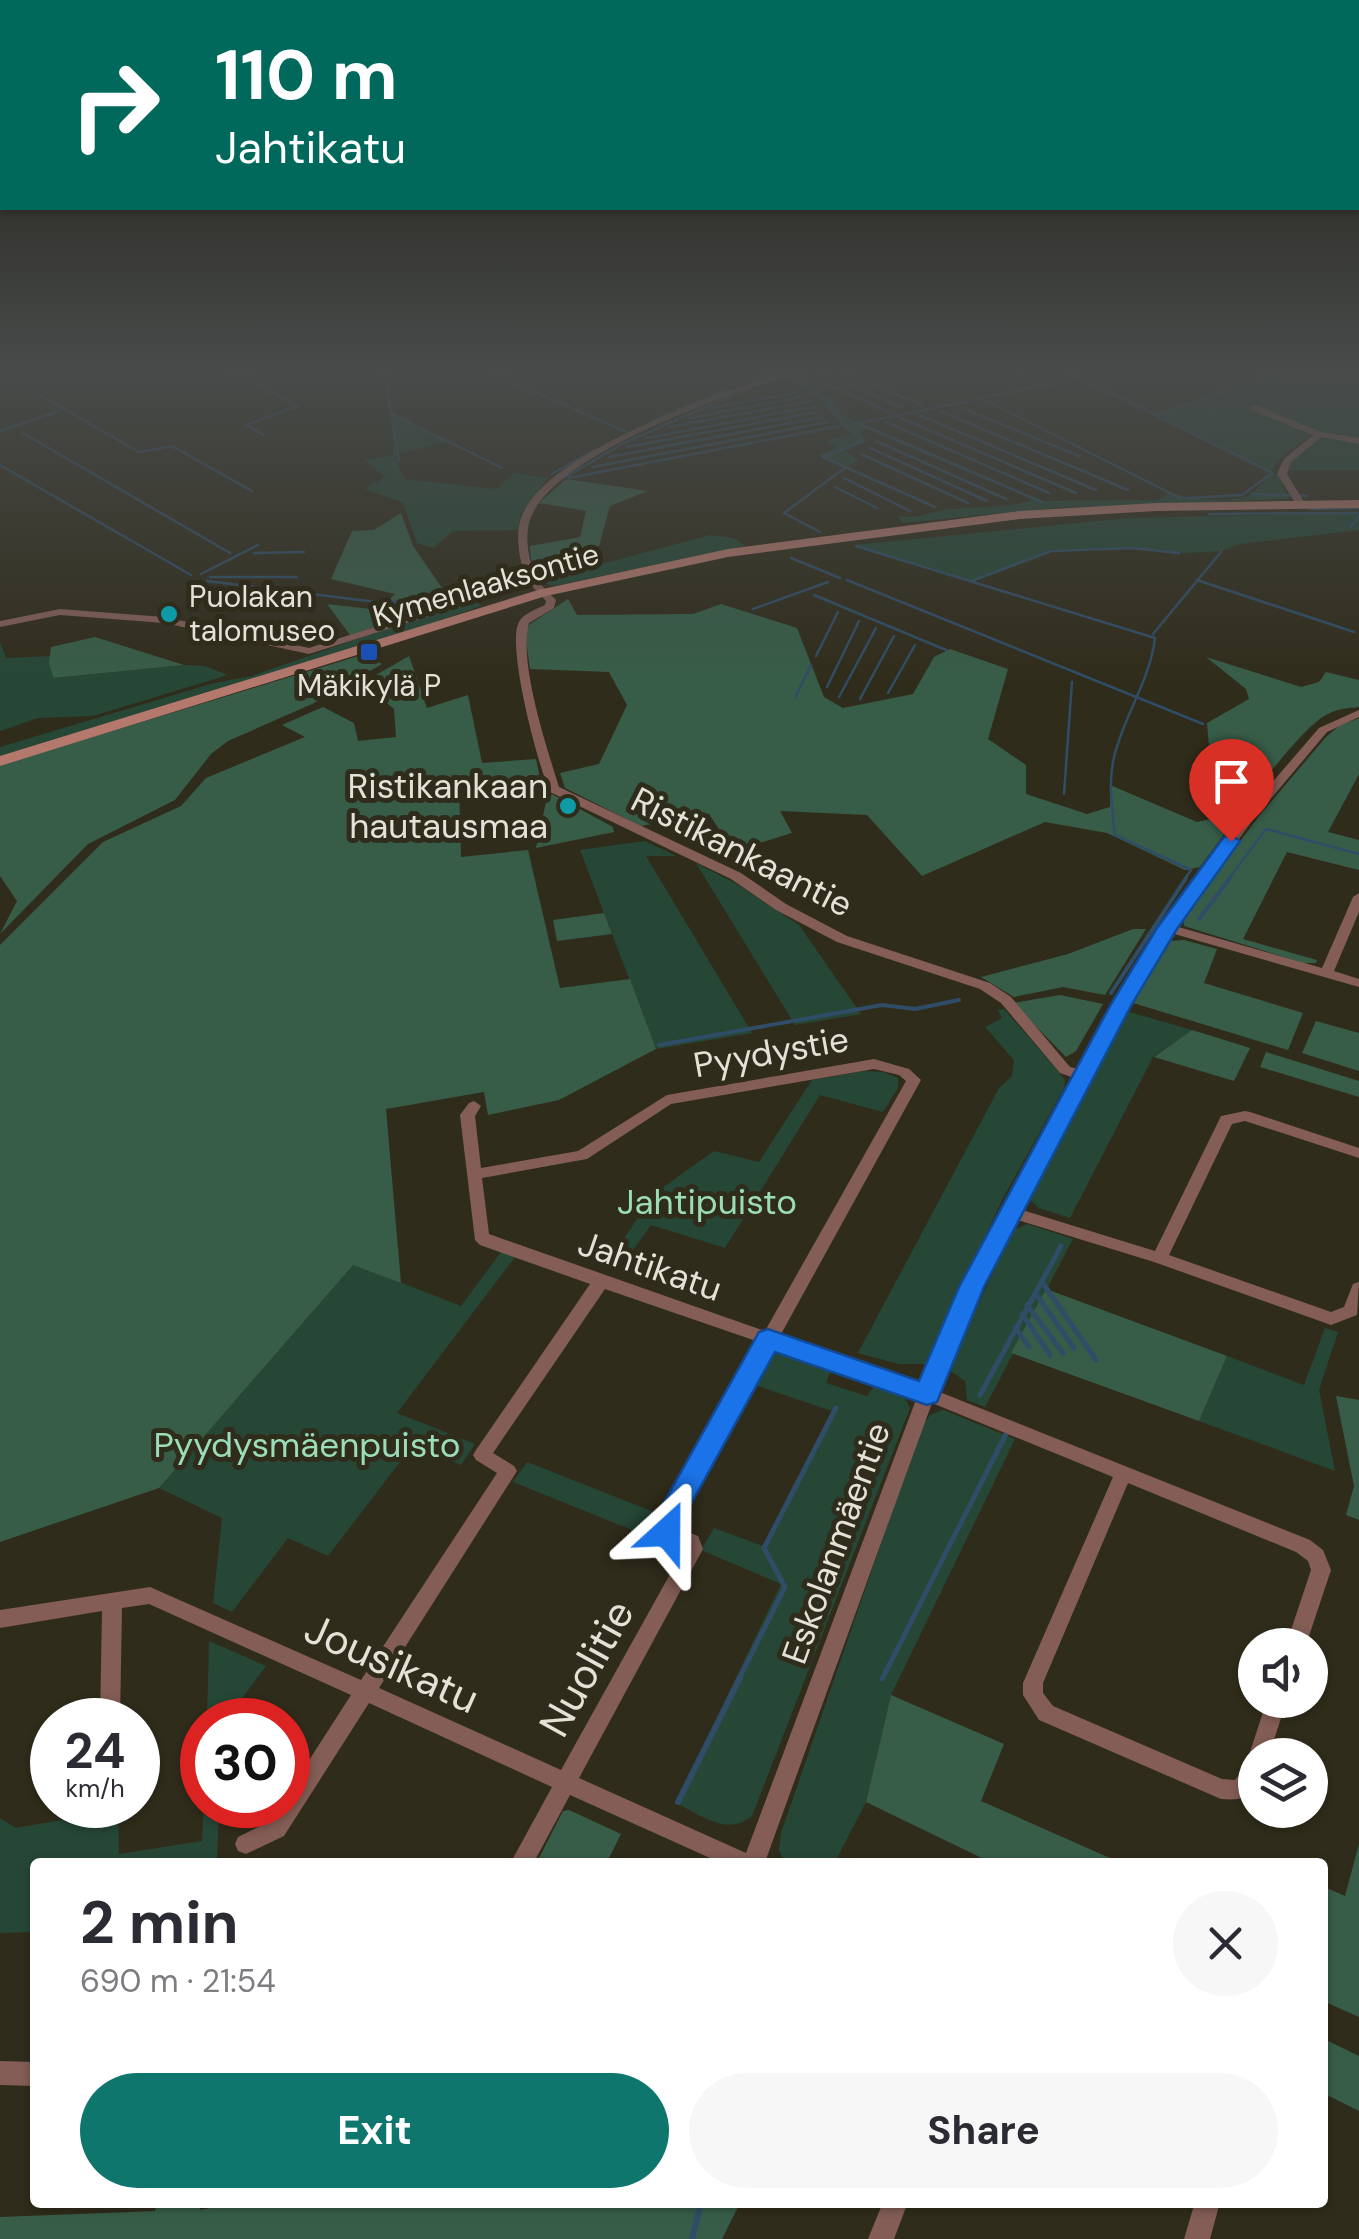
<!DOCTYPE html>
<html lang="en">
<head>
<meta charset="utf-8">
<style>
	:root { --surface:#fff; --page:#f7f7f7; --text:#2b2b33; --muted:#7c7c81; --accent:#0f766e }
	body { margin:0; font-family:"DM Sans",sans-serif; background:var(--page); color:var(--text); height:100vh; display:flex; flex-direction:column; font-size:38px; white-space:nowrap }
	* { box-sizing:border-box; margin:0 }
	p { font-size:32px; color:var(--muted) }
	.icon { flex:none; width:55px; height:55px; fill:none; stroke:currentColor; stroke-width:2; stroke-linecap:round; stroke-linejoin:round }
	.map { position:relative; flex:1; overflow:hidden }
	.details { position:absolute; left:30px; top:1858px; width:1298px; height:350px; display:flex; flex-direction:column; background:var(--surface); border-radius:10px; box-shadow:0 2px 8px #0004 }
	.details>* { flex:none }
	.top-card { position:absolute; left:0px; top:0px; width:1360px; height:210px; box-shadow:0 2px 8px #0004; background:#00695c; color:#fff; overflow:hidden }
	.buttons { position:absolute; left:1238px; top:1628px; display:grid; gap:20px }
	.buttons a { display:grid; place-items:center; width:90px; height:90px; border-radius:50%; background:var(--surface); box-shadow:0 2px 8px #0004; font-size:50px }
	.speed { position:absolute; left:30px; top:1698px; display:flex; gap:20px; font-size:50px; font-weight:700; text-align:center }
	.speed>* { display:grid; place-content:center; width:130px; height:130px; border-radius:50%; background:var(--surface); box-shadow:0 2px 8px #0004; line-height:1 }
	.speed small { font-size:25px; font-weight:400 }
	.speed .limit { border:15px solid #d22; background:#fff; color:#111 }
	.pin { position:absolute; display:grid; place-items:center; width:85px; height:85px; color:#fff; margin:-102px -42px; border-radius:50% 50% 50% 0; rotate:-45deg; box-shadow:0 0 10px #0007 }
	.pin .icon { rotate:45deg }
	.me { position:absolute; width:110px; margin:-55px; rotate:24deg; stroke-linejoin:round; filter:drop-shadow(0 0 8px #0008) }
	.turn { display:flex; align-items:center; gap:35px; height:210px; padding:0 50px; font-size:45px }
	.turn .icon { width:130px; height:130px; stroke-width:2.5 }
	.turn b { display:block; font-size:70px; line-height:85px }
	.round { display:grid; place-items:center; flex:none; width:105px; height:105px; border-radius:52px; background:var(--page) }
	.head { display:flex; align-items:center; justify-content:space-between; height:170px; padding:0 50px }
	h1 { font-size:60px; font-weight:700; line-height:75px }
	.primary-button { display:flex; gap:20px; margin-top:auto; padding:20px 50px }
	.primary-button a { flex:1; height:115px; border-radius:60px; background:var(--accent); color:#fff; font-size:40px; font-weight:700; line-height:115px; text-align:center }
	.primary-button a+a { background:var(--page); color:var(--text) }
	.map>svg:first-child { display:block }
	.green { fill:#264736 }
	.forest { fill:#375d48 }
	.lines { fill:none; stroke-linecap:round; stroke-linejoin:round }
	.stream-far3 { stroke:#2f4d66; stroke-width:2.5 }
	.stream-far2 { stroke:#2f4d66; stroke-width:4 }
	.stream-far1 { stroke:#2f4d66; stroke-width:5 }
	.stream { stroke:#2f4d66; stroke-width:6 }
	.street { fill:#835d56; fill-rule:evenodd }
	.secondary { fill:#b5786d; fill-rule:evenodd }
	.route { fill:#1a73e8; stroke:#114b97; stroke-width:2.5 }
	.culture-dot { fill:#0f9aa8; stroke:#302c1b; stroke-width:4 }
	.transit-dot { fill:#1a4fb4; stroke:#302c1b; stroke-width:4 }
	.labels { text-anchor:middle; stroke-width:10; stroke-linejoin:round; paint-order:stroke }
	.far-street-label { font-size:30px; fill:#e4e2d7; stroke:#302c1b }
	.far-poi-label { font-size:30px; fill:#e4e2d7; stroke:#302c1b; text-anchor:start }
	.poi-label { font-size:35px; fill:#e4e2d7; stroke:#302c1b; text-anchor:end }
	.street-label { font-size:35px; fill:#e4e2d7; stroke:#302c1b }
	.park-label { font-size:35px; fill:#9addb8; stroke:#302c1b }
	.near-street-label { font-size:42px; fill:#e4e2d7; stroke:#302c1b }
</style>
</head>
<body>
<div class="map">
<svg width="1359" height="2239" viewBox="0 0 1359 2239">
	<rect width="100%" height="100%" fill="#302c1b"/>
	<!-- green -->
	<g class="green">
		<path d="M803,372L811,385L835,399L841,415L1034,501L1158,500L1169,493C1186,498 1233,504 1249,495C1257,490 1265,480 1271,473L1154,415L1273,372H1359V439L1322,433L1254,407L1250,408L1312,433L1276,462L1272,472L1278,475L1289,499L1053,508L902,523L898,516C917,520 928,512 945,510C974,506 1004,509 1033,500L866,429L859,431L867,441L845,451L859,460L845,468L817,455L837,448L825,440L851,434L829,412L824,402L782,377Z"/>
		<polygon points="393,415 446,441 394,456 405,479 497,489 514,473 548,478 520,515 519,530 453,531 433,548 417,543 403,503 365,489 385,477 364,460 393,455"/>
		<polygon points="1319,437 1359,441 1359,470 1287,470 1290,462"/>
		<polygon points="1359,513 1359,530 1240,544 1222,551 1187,553 1133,548 1052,552 973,582 854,545 1129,518"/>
		<polygon points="710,535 733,538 746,546 553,586 538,581"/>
		<polygon points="476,601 481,606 432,623 0,757 0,747 214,683 252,676 391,627 401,632 396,625"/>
		<polygon points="0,642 6,658 50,656 55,678 184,665 205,666 228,675 93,716 38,718 0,731"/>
		<polygon points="645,841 676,856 646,856 752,1033 656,1049 580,850"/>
		<polygon points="696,863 735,883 799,925 861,1014 795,1025"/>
		<polygon points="1004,1009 1058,1071 1065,1080 1064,1088 1002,1200 928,1360 925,1364 899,1364 858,1353 999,1088 1012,1076 1014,1060 985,1027 1002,1018 998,1010"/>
		<polygon points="1126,1011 1192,1030 1153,1057 1070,1218 1039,1208 1030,1200 1030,1188"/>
		<polygon points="864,1071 883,1072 898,1078 898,1088 883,1112 820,1095 725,1248 651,1225 618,1271 605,1266 638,1218 627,1213 714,1151 759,1162 812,1080"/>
		<polygon points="1027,1224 1073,1239 985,1407 967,1400 965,1381 948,1369 1013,1230"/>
		<polygon points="501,1252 515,1257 397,1413 475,1444 461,1465 413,1445 328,1556 288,1538 232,1612 213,1603 222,1518 159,1488 353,1264 461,1306"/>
		<polygon points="1325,1328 1338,1332 1319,1390 1335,1471 1199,1421 1227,1356 1304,1385"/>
		<path d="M779,1352L831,1369L826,1383L867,1396L876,1384L902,1393L910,1408L752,1816C727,1837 701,1815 676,1803L781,1584L701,1550L714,1528L763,1546L832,1411L752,1384L767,1358Z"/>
		<polygon points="943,1410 1015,1439 891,1695 866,1802 835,1862 784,1862 779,1850 781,1833 921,1428 930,1415"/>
		<polygon points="527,1462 659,1514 647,1536 513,1482"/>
		<polygon points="209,1641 266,1666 226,1720 207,1720"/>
		<polygon points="204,1805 219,1805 217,1862 35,1862 35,1932 0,1933 0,1818 16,1828 118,1810 119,1854 202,1841"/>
	</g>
	<!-- forest -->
	<g class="forest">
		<polygon points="566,479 648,491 610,506 599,546 531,561 530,546 580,537 586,511 539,503"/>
		<polygon points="401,513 413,546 451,601 350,635 327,604 379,610 395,594 331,579 352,531 374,530"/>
		<path d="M568,599L577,615L693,614L721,604L797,628L824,697L843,708L913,694L934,657L950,649L1008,669L988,739L1026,765V794L1087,814L1110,807V785L1197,822L1215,818L1207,723L1249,699L1246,689L1206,657L1301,687L1319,682L1326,672L1359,680V707C1349,708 1337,709 1328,714C1297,728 1224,835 1200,867L1185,870L1107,833L1045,822L922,876L867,815L780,811L792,833L733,851L709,814L641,826L565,788L560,773L599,764L627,705L609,672L530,669L525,634L530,624Z"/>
		<polygon points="95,637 184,665 54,678 49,664 51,647"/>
		<polygon points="365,654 382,664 312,704 228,741 211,754 175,800 88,844 0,934 17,901 0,876 0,765"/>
		<polygon points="409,656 427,708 468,695 482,763 536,759 540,779 459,783 461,857 528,850 560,988 630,979 656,1049 559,1100 488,1115 484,1092 386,1109 401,1283 353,1265 159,1488 0,1542 0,945 103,842 181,806 206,778 305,737 282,725 323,707 354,723 358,741 396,737 394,709 362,683"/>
		<polygon points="1359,718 1359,774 1328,832 1359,840 1359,870 1287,852 1243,939 1317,960 1316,963 1303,963 1184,926 1183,917 1259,816 1326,737 1339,726"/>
		<polygon points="552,794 613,827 614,832 536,848 546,802"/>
		<polygon points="604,913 612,934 557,941 553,920"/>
		<polygon points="1133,929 1146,929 1105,995 1063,987 1014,997 981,977 1068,954"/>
		<polygon points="1184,940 1217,949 1204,983 1303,1013 1288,1050 1133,1003 1171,941"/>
		<polygon points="1060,995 1103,1004 1076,1051 1066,1057 1013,1003"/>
		<polygon points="1316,1021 1359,1033 1359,1071 1302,1053"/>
		<polygon points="1192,1030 1250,1048 1234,1081 1154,1057"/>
		<polygon points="1266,1052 1359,1081 1359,1097 1260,1067"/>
		<polygon points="1046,1289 1227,1356 1199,1421 1011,1353"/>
		<polygon points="1336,1396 1359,1400 1359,1520 1346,1515 1354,1486"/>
		<polygon points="891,1695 1004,1744 981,1801 1119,1862 990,1862 866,1802"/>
		<polygon points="569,1810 621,1834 607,1862 537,1862 563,1811"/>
		<polygon points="1359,1844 1359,2017 1323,2001 1322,1886 1345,1896"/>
		<polygon points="1322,2038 1359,2056 1359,2111 1323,2093"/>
		<polygon points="157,2203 200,2203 200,2210 238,2202 740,2203 722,2239 0,2239 0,2217 155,2211"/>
	</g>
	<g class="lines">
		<!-- stream-far3 -->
		<g class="stream-far3">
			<polyline points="231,372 298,406 246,425 264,435"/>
			<polyline points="384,372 399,461"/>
			<polyline points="489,372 627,432"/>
			<polyline points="820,372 903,408"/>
			<polyline points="842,372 922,405"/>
			<polyline points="1067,372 1157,415 1275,372"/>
			<polyline points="782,377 796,376 797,382 834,405 829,409 836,413 833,414 839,415 838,419 863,441 823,457 935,507"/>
			<polyline points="818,379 888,412"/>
			<polyline points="40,395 139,452 172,446 252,491"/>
			<polyline points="983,399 1180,498"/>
			<polyline points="710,408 795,393"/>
			<polyline points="962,408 1079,456"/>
			<polyline points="677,410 726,390"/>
			<polyline points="940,411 1128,490"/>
			<polyline points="391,413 502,468"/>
			<polyline points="1153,414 1272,473 1242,495 1187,498"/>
			<polyline points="919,415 1096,490"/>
			<polyline points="690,418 802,397"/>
			<polyline points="901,418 1076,493"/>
			<polyline points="651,422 670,413"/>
			<polyline points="886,422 1049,493"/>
			<polyline points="858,423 1042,502"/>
			<polyline points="1226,423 1205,406 1227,389"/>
			<polyline points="850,425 1080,378"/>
			<polyline points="669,427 812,401"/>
			<polyline points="0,431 62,410"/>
			<polyline points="23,433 230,553"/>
			<polyline points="646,438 817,406"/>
			<polyline points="876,441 1006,499"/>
			<polyline points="627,447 817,412"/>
			<polyline points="870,448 987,501"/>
			<polyline points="861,454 968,503"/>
			<polyline points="609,457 822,417"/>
			<polyline points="0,465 191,575"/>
			<polyline points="593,467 828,422"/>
			<polyline points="552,474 594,450"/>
			<polyline points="564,478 624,443 745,390"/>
			<polyline points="569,478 845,425"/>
			<polyline points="844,478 910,511"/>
			<polyline points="835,487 877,508"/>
			<polyline points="1252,494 1307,496"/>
			<polyline points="1310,509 1359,508"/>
			<polyline points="1209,514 1359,513"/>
			<polyline points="1351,527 1359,516"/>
			<polyline points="820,532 784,513 846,467"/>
			<path d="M856,546L1155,638C1150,681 1124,715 1114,757C1108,782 1112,809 1115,835L1191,870L1184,880"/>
			<polyline points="254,553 304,552"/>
			<polyline points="791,558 840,578"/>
			<polyline points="201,574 258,545"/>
			<polyline points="210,577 297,577"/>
			<polyline points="847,580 1203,724"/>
			<polyline points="974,580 1051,551 1132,548 1179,553"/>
			<polyline points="1197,580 1354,632"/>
			<polyline points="207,581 384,603 404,600 415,607"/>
			<polyline points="814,595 946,650"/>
			<polyline points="753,609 828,582"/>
			<polyline points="1153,634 1221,552"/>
			<polyline points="816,656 838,612"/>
			<polyline points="827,687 859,621"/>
			<polyline points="888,693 915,645"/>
			<polyline points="839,697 876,628"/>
			<polyline points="795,698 811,665"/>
			<polyline points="860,699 894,636"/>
			<polyline points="1064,794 1072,682"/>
			<polyline points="1228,880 1266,829 1359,854"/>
		</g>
		<!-- stream-far2 -->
		<g class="stream-far2">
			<polyline points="1199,919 1230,878"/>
			<polyline points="1111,993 1186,878"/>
			<polyline points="659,1045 882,1005 915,1009 959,1000"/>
		</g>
		<!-- stream-far1 -->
		<g class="stream-far1">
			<polyline points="1042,1282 1096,1360"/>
			<polyline points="1036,1294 1074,1348"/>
			<polyline points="1027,1305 1063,1353"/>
			<polyline points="1022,1314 1050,1355"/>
			<polyline points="1015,1327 1029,1347"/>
			<polyline points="980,1395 1061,1246"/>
			<polyline points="882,1679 1006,1434"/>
			<polyline points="738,1681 785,1587 764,1548 836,1408"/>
		</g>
		<!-- stream -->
		<g class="stream">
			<polyline points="678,1802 740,1678"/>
			<polyline points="692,2239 701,2202"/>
		</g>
		<!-- street -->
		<g class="street">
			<path d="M784,372H795C776,382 751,387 730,395C678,414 553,463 531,517C524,534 528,561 536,577C541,586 549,593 556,600L554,608L529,623C518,662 547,748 559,787L741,873L786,904L847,936L990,983L1011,997L1070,1067L1079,1069L1114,1004L1160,928L1245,814L1319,728L1359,710V717L1327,732L1253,820L1175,926L1322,968L1353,897L1359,893V912L1334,971L1359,979V987L1171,933L1128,1004L1019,1209L1155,1251L1221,1116L1245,1111L1250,1112L1359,1148V1158L1245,1121L1232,1124L1169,1255L1331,1312L1344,1307L1353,1284L1359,1282L1357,1315L1331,1325L1154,1262L1014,1219L979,1287L937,1391L1310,1540L1323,1550L1331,1570L1306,1645H1286L1311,1570L1308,1561L1296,1552L1128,1483L1043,1683V1693L1053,1706L1222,1779L1235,1780L1250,1759L1249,1755L1267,1700H1287L1269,1755H1255V1788C1244,1800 1237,1800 1221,1799L1039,1720L1023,1695V1683L1113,1477L932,1403L765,1862H719L570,1795L534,1862H511L552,1787L369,1703L284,1836L246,1854L238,1851L235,1844L238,1837L268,1822L279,1805H288V1793L351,1695L149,1604L122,1608L120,1720H100L102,1611L0,1628V1610L150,1587L361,1680L497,1473L476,1460L473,1455L476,1450L590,1284L480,1245L475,1240L460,1115L469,1103L474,1101L481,1106L475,1116L481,1168L578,1151L667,1095L874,1059L909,1069L921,1080L780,1336L922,1385L963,1287L1074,1078L1060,1073L1001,1003L980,989L837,942L776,910L731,879L550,792C538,766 506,645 519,622C524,613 537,609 545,605L546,601L530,584L309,654L164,623L60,615L0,627V621L60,609L164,617L309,648L527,578C519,561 515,537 521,518C543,453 721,392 784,372ZM874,1069L899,1075L906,1081L765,1331L489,1234L482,1178L587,1159L671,1104ZM605,1289L759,1342L657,1524L660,1538L684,1549L561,1770L379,1688L517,1471L514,1466L493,1453ZM773,1347L917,1397L746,1853L579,1778L703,1549L698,1536L676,1527L675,1524Z"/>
			<polygon points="1251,406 1257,406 1321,432 1359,438 1359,444 1321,437 1291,462 1287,474 1306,505 1298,507 1277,474 1284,459 1313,435 1251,410"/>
			<polygon points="0,2061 35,2062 35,2086 0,2085"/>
			<polygon points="883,2202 908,2202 894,2239 868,2239"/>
			<polygon points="1195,2202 1220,2202 1210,2239 1184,2239"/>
		</g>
		<!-- secondary -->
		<polygon class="secondary" points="1359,500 1359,508 1156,511 1019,519 728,557 546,596 0,766 0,756 538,590 728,549 1019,511 1156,503"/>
	</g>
	<!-- sky -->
	<linearGradient id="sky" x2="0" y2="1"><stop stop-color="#1a180f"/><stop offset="0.54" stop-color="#484b4a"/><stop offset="1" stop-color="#484b4a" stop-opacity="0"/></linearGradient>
	<rect width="1359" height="685" fill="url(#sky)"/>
	<!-- route -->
	<polygon class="route" points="1231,835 1240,841 1177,929 1132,1004 984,1287 937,1402 927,1405 775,1352 680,1524 677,1540 667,1544 657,1540 652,1524 759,1332 768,1329 919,1381 959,1287 1111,1004 1157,928 1224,837"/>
	<!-- markers -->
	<g class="culture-dot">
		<circle cx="169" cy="614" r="10"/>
		<circle cx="568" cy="806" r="10"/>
	</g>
	<rect class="transit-dot" x="359" y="642" width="20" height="20" rx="5"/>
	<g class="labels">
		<!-- far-street labels -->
		<g class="far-street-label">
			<text transform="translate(486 585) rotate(-16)" y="10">Kymenlaaksontie</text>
		</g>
		<!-- far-poi labels -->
		<g class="far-poi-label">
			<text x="189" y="607">Puolakan<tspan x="189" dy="34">talomuseo</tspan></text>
			<text x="369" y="696" text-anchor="middle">Mäkikylä P</text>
		</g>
		<!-- poi labels -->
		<g class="poi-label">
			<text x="548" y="798">Ristikankaan<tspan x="548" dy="40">hautausmaa</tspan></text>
		</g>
		<!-- street labels -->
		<g class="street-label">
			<text transform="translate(742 852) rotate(27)" y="12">Ristikankaantie</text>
			<text transform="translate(771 1052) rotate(-10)" y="12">Pyydystie</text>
			<text transform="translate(650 1266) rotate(19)" y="12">Jahtikatu</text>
			<text transform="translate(836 1543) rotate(-70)" y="12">Eskolanmäentie</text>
		</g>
		<!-- park labels -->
		<g class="park-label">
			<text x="707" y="1214">Jahtipuisto</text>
			<text x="307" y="1457">Pyydysmäenpuisto</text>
		</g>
		<!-- near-street labels -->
		<g class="near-street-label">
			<text transform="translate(392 1663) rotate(24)" y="15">Jousikatu</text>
			<text transform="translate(586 1668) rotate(-61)" y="15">Nuolitie</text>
		</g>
	</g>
</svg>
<div class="buttons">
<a><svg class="icon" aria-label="sound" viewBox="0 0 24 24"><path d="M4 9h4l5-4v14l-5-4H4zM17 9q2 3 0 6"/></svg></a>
<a><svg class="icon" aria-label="layers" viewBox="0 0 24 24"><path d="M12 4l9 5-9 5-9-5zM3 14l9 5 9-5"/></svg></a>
</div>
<div class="speed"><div>24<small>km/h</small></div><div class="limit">30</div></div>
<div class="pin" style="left:1231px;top:841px;background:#d93025"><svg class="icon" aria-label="arrive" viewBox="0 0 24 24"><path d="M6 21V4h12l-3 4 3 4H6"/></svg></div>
<svg class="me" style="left:667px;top:1532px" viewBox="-20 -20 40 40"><path d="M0-17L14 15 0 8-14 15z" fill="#1a73e8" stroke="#fff" stroke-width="4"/></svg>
<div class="top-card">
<div class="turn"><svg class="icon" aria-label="right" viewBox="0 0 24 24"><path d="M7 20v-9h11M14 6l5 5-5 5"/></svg><div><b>110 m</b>Jahtikatu</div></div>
</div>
<section class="details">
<div class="head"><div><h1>2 min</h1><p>690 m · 21:54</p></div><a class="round"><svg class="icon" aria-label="close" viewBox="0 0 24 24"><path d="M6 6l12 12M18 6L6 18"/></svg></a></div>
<div class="primary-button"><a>Exit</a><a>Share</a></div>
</section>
</div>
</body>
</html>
